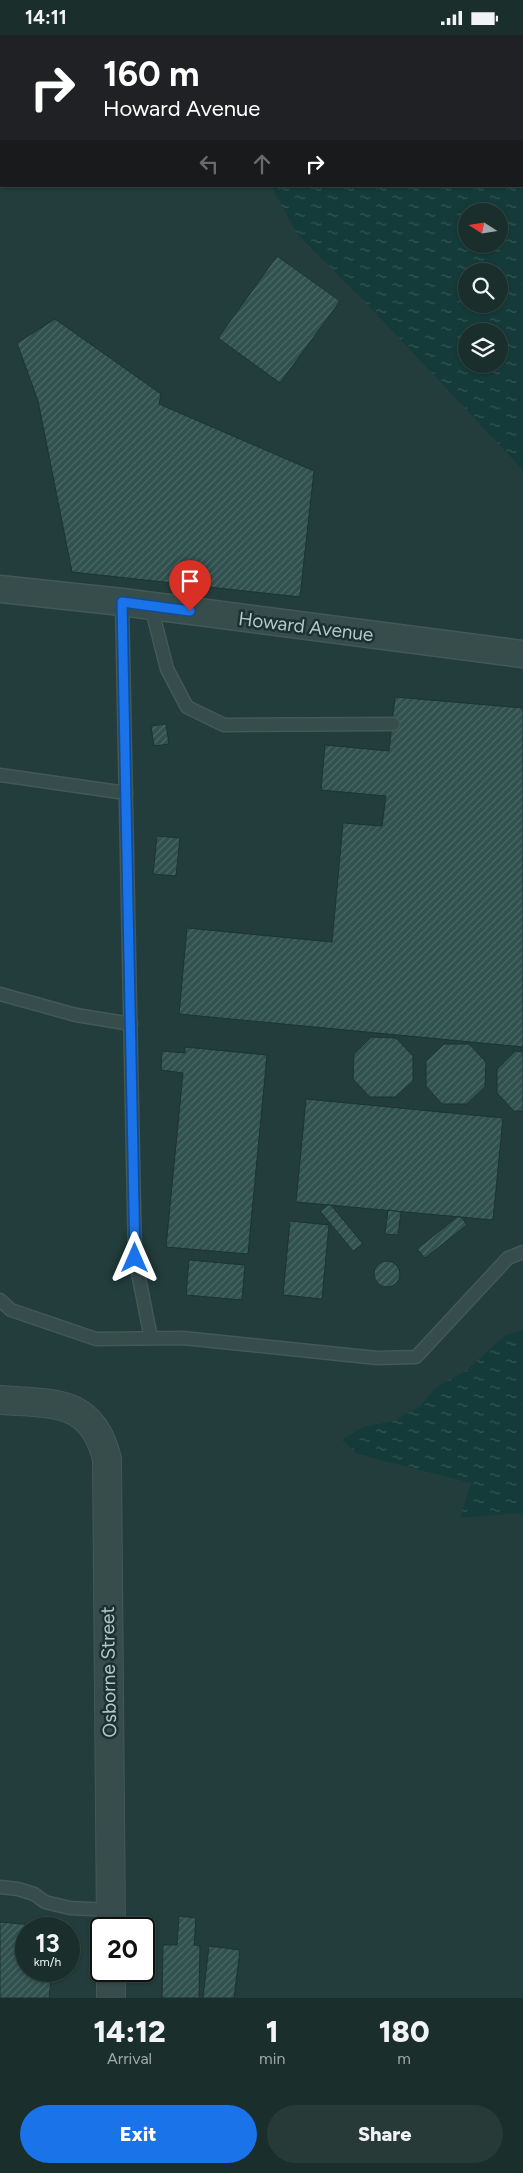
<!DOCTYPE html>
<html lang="en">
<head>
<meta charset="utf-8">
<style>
	:root { --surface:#1a2e2c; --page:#273a38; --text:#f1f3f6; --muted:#9fa8a9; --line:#384a48; --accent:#1a73e8 }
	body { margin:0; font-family:Figtree,sans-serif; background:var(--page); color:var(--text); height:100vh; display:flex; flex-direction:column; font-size:19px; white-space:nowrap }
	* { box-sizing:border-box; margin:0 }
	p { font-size:16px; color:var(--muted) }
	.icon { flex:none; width:28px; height:28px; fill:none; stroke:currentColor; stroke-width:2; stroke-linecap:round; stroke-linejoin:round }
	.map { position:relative; height:1963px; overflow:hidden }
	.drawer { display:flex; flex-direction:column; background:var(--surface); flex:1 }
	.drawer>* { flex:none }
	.banner { position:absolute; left:0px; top:0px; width:524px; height:152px; box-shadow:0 1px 4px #0004,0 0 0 1px var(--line); background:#202124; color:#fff; overflow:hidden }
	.needle { width:32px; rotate:282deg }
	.fabs { position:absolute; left:458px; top:168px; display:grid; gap:10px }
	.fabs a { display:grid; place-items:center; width:50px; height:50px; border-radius:50%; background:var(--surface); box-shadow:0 1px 4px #0004,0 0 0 1px var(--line); font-size:25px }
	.speed { position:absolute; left:15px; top:1882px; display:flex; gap:10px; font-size:25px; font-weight:700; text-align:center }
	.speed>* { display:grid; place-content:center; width:65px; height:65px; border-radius:50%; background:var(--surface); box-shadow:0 1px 4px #0004,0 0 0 1px var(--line); line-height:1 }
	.speed small { font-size:12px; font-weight:400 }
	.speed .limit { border:2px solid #111; border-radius:8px; background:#fff; color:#111 }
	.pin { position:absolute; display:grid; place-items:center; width:42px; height:42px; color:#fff; margin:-51px -21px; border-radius:50% 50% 50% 0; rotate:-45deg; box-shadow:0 0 5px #0007 }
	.pin .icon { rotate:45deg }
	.me { position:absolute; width:55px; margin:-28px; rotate:0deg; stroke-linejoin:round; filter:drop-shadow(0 0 4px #0008) }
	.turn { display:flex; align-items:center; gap:18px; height:105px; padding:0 20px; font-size:22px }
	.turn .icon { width:65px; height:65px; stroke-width:2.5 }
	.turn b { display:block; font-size:35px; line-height:42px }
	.lanes { display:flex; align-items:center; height:48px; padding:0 20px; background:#0003; justify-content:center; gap:25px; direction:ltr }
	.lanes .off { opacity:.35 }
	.eta { display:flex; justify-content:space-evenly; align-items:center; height:85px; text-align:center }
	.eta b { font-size:30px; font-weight:800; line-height:35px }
	.primary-button { display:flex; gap:10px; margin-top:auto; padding:10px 20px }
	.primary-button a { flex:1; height:58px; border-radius:30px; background:var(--accent); color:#fff; font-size:20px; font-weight:800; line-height:58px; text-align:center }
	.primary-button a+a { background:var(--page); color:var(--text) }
	.status { display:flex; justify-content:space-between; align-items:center; height:35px; padding:0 25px; background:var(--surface); direction:ltr }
	.status svg { height:14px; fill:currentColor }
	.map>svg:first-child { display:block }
	.water { fill:url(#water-ripples); fill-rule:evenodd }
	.building { fill:url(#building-hatch); stroke:#1d3433 }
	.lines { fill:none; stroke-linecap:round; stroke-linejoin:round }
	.service-casing { stroke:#425958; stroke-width:15 }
	.minor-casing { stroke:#425958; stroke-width:29 }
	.tertiary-casing { stroke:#425958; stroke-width:30 }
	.service { stroke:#364d4c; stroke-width:12 }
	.minor { stroke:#364d4c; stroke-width:26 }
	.tertiary { stroke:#364d4c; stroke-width:28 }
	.route-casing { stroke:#114b97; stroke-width:12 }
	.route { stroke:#1a73e8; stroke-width:9 }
	.labels { text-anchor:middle; stroke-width:5; stroke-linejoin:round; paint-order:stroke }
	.street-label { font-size:19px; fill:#b1c9c8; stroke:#1b3231 }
</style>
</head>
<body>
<div class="status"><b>14:11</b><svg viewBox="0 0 49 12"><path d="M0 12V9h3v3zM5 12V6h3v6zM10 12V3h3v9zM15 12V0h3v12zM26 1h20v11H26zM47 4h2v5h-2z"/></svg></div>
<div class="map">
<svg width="523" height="1963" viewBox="0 0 523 1963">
	<defs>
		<pattern id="water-ripples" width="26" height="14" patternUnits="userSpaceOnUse" patternTransform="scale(1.25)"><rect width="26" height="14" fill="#143b39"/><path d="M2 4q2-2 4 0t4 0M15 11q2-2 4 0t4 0" fill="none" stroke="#345654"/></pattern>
		<pattern id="building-hatch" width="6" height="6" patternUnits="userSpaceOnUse" patternTransform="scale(1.25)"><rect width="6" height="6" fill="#30514f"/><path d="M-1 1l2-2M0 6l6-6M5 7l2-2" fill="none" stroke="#4c6967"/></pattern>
	</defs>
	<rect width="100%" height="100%" fill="#223d3b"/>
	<!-- water -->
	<g class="water">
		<path d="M54,0H523V435L365,267L297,199L271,151H522V1ZM466,176H499V209H466ZM466,236H499V269H466ZM466,296H499V329H466Z"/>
		<polygon points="523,1294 523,1478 460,1483 471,1448 357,1419 342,1405 363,1392 394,1386 420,1371 437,1351 466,1336 504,1301"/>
	</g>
	<!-- building -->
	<g class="building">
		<polygon points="277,221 340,266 280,348 218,303"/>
		<polygon points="55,284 161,359 159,369 314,436 300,562 72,537 38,366 17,308"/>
		<polygon points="395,662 523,673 523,1012 179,979 187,893 332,907 343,788 382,791 386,761 321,755 325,710 389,716"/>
		<polygon points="166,689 169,709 154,711 151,691"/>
		<polygon points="157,801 180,803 176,841 153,839"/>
		<polygon points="371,1002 396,1003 413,1021 413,1046 395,1062 370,1062 353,1044 354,1019"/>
		<polygon points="444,1009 469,1009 486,1027 485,1052 467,1069 442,1069 426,1051 426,1026"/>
		<polygon points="185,1012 267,1020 248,1219 166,1212 183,1038 161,1035 162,1016 185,1018"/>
		<polygon points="515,1016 523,1017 523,1076 514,1076 497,1058 497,1034"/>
		<polygon points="306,1064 503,1083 493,1185 296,1167"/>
		<polygon points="328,1170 331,1170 363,1209 353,1216 320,1176"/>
		<polygon points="388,1175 401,1177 398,1200 385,1199"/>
		<polygon points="457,1182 461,1182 467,1190 425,1223 417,1214"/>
		<polygon points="290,1186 329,1190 322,1264 283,1260"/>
		<polygon points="189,1225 245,1230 242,1265 186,1260"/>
		<circle cx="387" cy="1239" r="13"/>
		<polygon points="179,1881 196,1883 194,1910 200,1911 199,1963 162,1963 163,1910 177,1910"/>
		<polygon points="0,1887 56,1892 56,1894 26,1894 26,1936 52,1936 49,1963 0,1963"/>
		<polygon points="209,1911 240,1915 234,1963 203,1963"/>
	</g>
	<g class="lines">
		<!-- service casing -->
		<g class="service-casing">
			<g id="service">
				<polyline points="122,567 135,1223 151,1303"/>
				<polyline points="151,571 167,634 187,672 224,690 393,689"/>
				<polyline points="0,740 126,758"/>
				<polyline points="0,959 76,980 131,989"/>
				<polyline points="0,1265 11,1275 96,1304 183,1303 377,1323 416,1322 508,1223 523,1217"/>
				<polyline points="0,1852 18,1854 34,1859 45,1867 70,1873 111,1875"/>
			</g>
		</g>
		<!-- minor casing -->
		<g class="minor-casing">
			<polyline id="minor" points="0,554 122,567 523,619"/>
		</g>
		<!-- tertiary casing -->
		<g class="tertiary-casing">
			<g id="tertiary">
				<path d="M0,1365C53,1369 92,1363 107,1424L111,1894"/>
				<polyline points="111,1936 111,1963"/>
			</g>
		</g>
		<!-- service -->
		<use href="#service" class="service"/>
		<!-- minor -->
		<use href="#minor" class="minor"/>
		<!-- tertiary -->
		<use href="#tertiary" class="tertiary"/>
	</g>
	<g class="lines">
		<!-- route casing -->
		<g class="route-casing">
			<polyline id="route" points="135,1223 122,567 190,576"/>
		</g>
		<!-- route -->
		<use href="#route" class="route"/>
	</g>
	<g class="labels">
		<!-- street labels -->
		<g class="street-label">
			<text transform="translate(306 591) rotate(7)" y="7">Howard Avenue</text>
			<text transform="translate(108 1637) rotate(-91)" y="7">Osborne Street</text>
		</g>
	</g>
</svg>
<div class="fabs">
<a><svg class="needle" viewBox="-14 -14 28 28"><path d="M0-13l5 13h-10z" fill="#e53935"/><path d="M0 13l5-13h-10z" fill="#9fa8a9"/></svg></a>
<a><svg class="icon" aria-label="search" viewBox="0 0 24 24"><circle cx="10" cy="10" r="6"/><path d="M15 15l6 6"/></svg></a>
<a><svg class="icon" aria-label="layers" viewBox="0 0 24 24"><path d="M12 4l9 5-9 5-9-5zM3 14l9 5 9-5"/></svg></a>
</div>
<div class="speed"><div>13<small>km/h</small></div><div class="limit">20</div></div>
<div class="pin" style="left:190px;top:576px;background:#d93025"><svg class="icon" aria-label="arrive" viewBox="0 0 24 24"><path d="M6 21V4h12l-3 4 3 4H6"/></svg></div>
<svg class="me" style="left:135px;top:1223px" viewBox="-20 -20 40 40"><path d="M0-17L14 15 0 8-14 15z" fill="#1a73e8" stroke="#fff" stroke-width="4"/></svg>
<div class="banner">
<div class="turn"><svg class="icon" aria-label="right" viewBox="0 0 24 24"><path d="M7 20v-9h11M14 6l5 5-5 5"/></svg><div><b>160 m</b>Howard Avenue</div></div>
<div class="lanes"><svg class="icon off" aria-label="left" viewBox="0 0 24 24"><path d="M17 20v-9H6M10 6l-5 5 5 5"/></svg><svg class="icon off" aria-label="ahead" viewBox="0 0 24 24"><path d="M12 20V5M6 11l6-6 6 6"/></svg><svg class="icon" aria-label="right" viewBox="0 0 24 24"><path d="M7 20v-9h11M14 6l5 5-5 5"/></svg></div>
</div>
</div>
<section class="drawer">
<div class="eta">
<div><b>14:12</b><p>Arrival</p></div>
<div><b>1</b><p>min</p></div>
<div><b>180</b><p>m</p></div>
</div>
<div class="primary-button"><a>Exit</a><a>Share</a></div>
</section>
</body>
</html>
